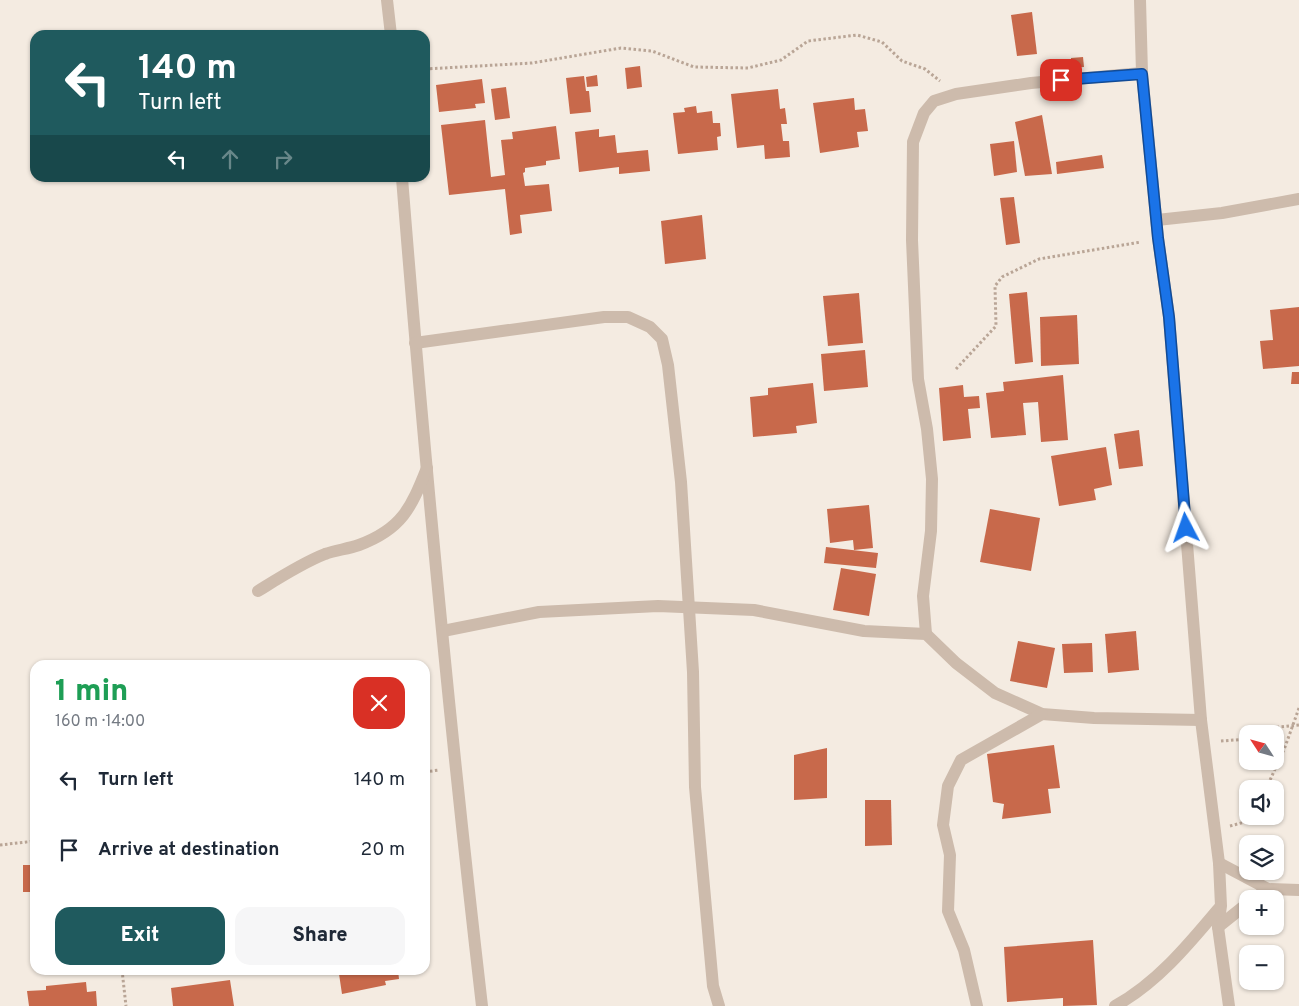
<!DOCTYPE html>
<html lang="en">
<head>
<meta charset="utf-8">
<style>
	:root { --surface:#fff; --page:#f6f6f7; --text:#1f2937; --muted:#747a83; --accent:#1f5a5e }
	body { margin:0; font-family:Overpass,sans-serif; background:var(--page); color:var(--text); height:100vh; display:flex; flex-direction:column; font-size:19px; white-space:nowrap }
	* { box-sizing:border-box; margin:0 }
	p { font-size:16px; color:var(--muted) }
	.icon { flex:none; width:28px; height:28px; fill:none; stroke:currentColor; stroke-width:2; stroke-linecap:round; stroke-linejoin:round }
	.map { position:relative; flex:1; overflow:hidden }
	.side { position:absolute; left:30px; top:660px; width:400px; height:315px; display:flex; flex-direction:column; background:var(--surface); border-radius:15px; box-shadow:0 1px 4px #0004 }
	.side>* { flex:none }
	.guide { position:absolute; left:30px; top:30px; width:400px; height:152px; border-radius:15px; box-shadow:0 1px 4px #0004; background:#1f5a5e; color:#fff; overflow:hidden }
	.needle { width:32px; rotate:306deg }
	.tools { position:absolute; left:1239px; top:725px; display:grid; gap:10px }
	.tools a { display:grid; place-items:center; width:45px; height:45px; border-radius:10px; background:var(--surface); box-shadow:0 1px 4px #0004; font-size:25px }
	.pin { position:absolute; display:grid; place-items:center; width:42px; height:42px; color:#fff; margin:-21px; border-radius:10px; box-shadow:0 2px 8px #0006 }
	.me { position:absolute; width:55px; margin:-28px; rotate:356deg; stroke-linejoin:round; filter:drop-shadow(0 0 4px #0008) }
	.turn { display:flex; align-items:center; gap:18px; height:105px; padding:0 25px; font-size:22px }
	.turn .icon { width:65px; height:65px; stroke-width:2.5 }
	.turn b { display:block; font-size:35px; line-height:42px }
	.lanes { display:flex; align-items:center; height:48px; padding:0 25px; background:#0003; justify-content:center; gap:25px; direction:ltr }
	.lanes .off { opacity:.35 }
	.round { display:grid; place-items:center; flex:none; width:52px; height:52px; border-radius:15px; background:var(--page) }
	.overview { display:flex; align-items:center; justify-content:space-between; height:85px; padding:0 25px }
	h1 { font-size:30px; font-weight:800; line-height:38px; color:#1e9e55 }
	.primary-button { display:flex; gap:10px; margin-top:auto; padding:10px 25px }
	.primary-button a { flex:1; height:58px; border-radius:15px; background:var(--accent); color:#fff; font-size:20px; font-weight:800; line-height:58px; text-align:center }
	.primary-button a+a { background:var(--page); color:var(--text) }
	ul { padding:0; list-style:none }
	li { display:flex; align-items:center; gap:15px; height:70px; padding:0 25px }
	li div { flex:1 }
	li b { display:block; font-size:19px }
	li em { font-style:normal }
	.map>svg:first-child { display:block }
	.building { fill:#c8694b }
	.lines { fill:none; stroke-linecap:round; stroke-linejoin:round }
	.path { stroke:#b9a596; stroke-width:3; stroke-dasharray:2.5 2.5; stroke-linecap:butt }
	.minor { stroke:#cdbbac; stroke-width:12 }
	.route-casing { stroke:#114b97; stroke-width:12 }
	.route { stroke:#1a73e8; stroke-width:9 }
</style>
</head>
<body>
<div class="map">
<svg width="1299" height="1006" viewBox="0 0 1299 1006">
	<rect width="100%" height="100%" fill="#f4ebe1"/>
	<!-- building -->
	<g class="building">
		<polygon points="1032,12 1037,54 1017,56 1011,15"/>
		<polygon points="1083,57 1084,67 1071,68 1071,58"/>
		<polygon points="640,66 642,87 627,89 625,68"/>
		<polygon points="597,75 598,86 587,87 586,77"/>
		<polygon points="584,76 586,91 589,91 591,112 570,114 566,78"/>
		<polygon points="482,79 485,103 475,104 476,108 439,112 436,85"/>
		<polygon points="506,87 510,118 495,120 491,89"/>
		<polygon points="778,89 780,109 785,108 787,124 781,124 783,141 789,141 790,157 765,159 764,145 737,148 731,94"/>
		<polygon points="854,98 855,110 865,109 868,131 857,132 859,147 820,153 813,103"/>
		<polygon points="696,106 697,113 712,111 713,123 720,123 721,136 717,137 718,150 678,154 673,113 685,112 684,108"/>
		<polygon points="1042,115 1052,174 1025,176 1015,122"/>
		<polygon points="485,120 491,177 505,175 501,140 513,139 512,132 556,126 560,159 546,161 546,165 525,168 525,172 523,173 525,186 549,184 552,211 520,215 522,233 510,235 505,189 449,195 441,125"/>
		<polygon points="599,129 599,137 615,135 617,153 648,150 650,171 619,174 619,167 579,172 575,132"/>
		<polygon points="1014,141 1017,172 994,176 990,144"/>
		<polygon points="1102,155 1104,168 1057,174 1056,162"/>
		<polygon points="1014,197 1020,243 1006,245 1000,198"/>
		<polygon points="702,215 706,259 665,264 661,221"/>
		<polygon points="1027,292 1033,362 1015,364 1009,294"/>
		<polygon points="859,293 863,343 828,346 823,296"/>
		<polygon points="1299,307 1299,366 1263,369 1260,341 1273,340 1270,310"/>
		<polygon points="1077,315 1079,364 1041,366 1040,317"/>
		<polygon points="865,350 868,387 824,391 821,354"/>
		<polygon points="1292,372 1299,372 1299,384 1291,384"/>
		<polygon points="1063,375 1068,440 1041,442 1038,402 1023,403 1026,435 991,438 986,393 1004,391 1003,382"/>
		<polygon points="813,383 817,423 796,426 797,433 753,437 750,397 768,395 768,388"/>
		<polygon points="963,385 964,397 979,396 980,408 968,409 971,438 943,441 939,388"/>
		<polygon points="1139,430 1143,466 1119,469 1114,434"/>
		<polygon points="1106,447 1112,485 1094,489 1096,500 1059,506 1051,456"/>
		<polygon points="869,505 873,548 854,550 853,540 830,543 827,509"/>
		<polygon points="990,509 1040,518 1031,571 980,562"/>
		<polygon points="826,547 878,553 876,568 824,563"/>
		<polygon points="841,568 876,574 869,616 833,610"/>
		<polygon points="1136,631 1139,670 1108,673 1105,634"/>
		<polygon points="1018,641 1055,648 1047,688 1010,681"/>
		<polygon points="1092,643 1093,672 1064,673 1062,644"/>
		<polygon points="1054,745 1060,788 1048,789 1051,813 1002,819 1004,804 993,802 987,754"/>
		<polygon points="827,748 827,798 794,800 794,755"/>
		<polygon points="865,800 891,800 892,845 865,846"/>
		<polygon points="23,865 35,865 35,897 31,897 31,892 23,892"/>
		<polygon points="1093,940 1097,1005 1063,1006 1063,998 1007,1002 1004,947"/>
		<polygon points="350,970 398,970 399,979 385,981 386,985 342,994 339,974 350,972"/>
		<polygon points="230,980 234,1006 173,1006 171,988"/>
		<polygon points="86,982 87,992 96,991 97,1006 29,1006 27,991 46,990 46,986"/>
	</g>
	<g class="lines">
		<!-- path -->
		<g class="path">
			<polyline points="425,69 532,63 621,48 652,51 694,67 748,68 781,60 808,41 857,35 882,42 902,61 925,69 940,81"/>
			<polyline points="956,369 996,326 995,286 1002,277 1039,259 1141,242"/>
			<polyline points="1258,734 1270,728 1299,725"/>
			<polyline points="1221,741 1248,739"/>
			<polyline points="425,772 439,770"/>
			<polyline points="1266,789 1285,747 1299,708"/>
			<polyline points="1230,826 1245,822 1248,816"/>
			<polyline points="0,845 35,841"/>
			<polyline points="122,970 126,1006"/>
		</g>
		<!-- minor -->
		<g class="minor">
			<polyline points="387,0 391,35"/>
			<polyline points="1140,0 1142,73 1158,238 1169,317 1201,720 1219,863 1221,906 1218,927 1229,1006"/>
			<path d="M402,178C424,454 450,730 482,1006"/>
			<polyline points="1157,220 1222,213 1299,199"/>
			<polyline points="415,343 604,317 628,317 650,327 662,339 668,365 681,482 693,672 695,787 713,986 719,1006"/>
			<path d="M258,591C279,578 302,563 325,554C336,550 348,549 359,545C402,529 411,508 427,468"/>
			<polyline points="443,631 539,612 658,606 754,610 864,631 926,634 956,663 995,693 1042,714 1094,718 1201,720"/>
			<polyline points="926,634 923,596 931,531 932,479 927,429 918,379 912,240 913,142 924,113 934,101 956,94 1031,83 1142,73"/>
			<polyline points="1219,863 1268,889 1299,890"/>
			<polyline points="1253,899 1268,889"/>
			<polyline points="1218,927 1248,903"/>
			<polyline points="977,1006 964,950 948,911 950,855 943,825 948,786 961,760 1042,714"/>
			<path d="M1115,1006C1157,983 1189,944 1220,907"/>
		</g>
	</g>
	<g class="lines">
		<!-- route casing -->
		<g class="route-casing">
			<polyline id="route" points="1061,80 1142,74 1158,238 1169,317 1186,528"/>
		</g>
		<!-- route -->
		<use href="#route" class="route"/>
	</g>
</svg>
<div class="tools">
<a><svg class="needle" viewBox="-14 -14 28 28"><path d="M0-13l5 13h-10z" fill="#e53935"/><path d="M0 13l5-13h-10z" fill="#747a83"/></svg></a>
<a><svg class="icon" aria-label="sound" viewBox="0 0 24 24"><path d="M4 9h4l5-4v14l-5-4H4zM17 9q2 3 0 6"/></svg></a>
<a><svg class="icon" aria-label="layers" viewBox="0 0 24 24"><path d="M12 4l9 5-9 5-9-5zM3 14l9 5 9-5"/></svg></a>
<a>+</a>
<a>−</a>
</div>
<div class="pin" style="left:1061px;top:80px;background:#d93025"><svg class="icon" aria-label="arrive" viewBox="0 0 24 24"><path d="M6 21V4h12l-3 4 3 4H6"/></svg></div>
<svg class="me" style="left:1186px;top:528px" viewBox="-20 -20 40 40"><path d="M0-17L14 15 0 8-14 15z" fill="#1a73e8" stroke="#fff" stroke-width="4"/></svg>
<div class="guide">
<div class="turn"><svg class="icon" aria-label="left" viewBox="0 0 24 24"><path d="M17 20v-9H6M10 6l-5 5 5 5"/></svg><div><b>140 m</b>Turn left</div></div>
<div class="lanes"><svg class="icon" aria-label="left" viewBox="0 0 24 24"><path d="M17 20v-9H6M10 6l-5 5 5 5"/></svg><svg class="icon off" aria-label="ahead" viewBox="0 0 24 24"><path d="M12 20V5M6 11l6-6 6 6"/></svg><svg class="icon off" aria-label="right" viewBox="0 0 24 24"><path d="M7 20v-9h11M14 6l5 5-5 5"/></svg></div>
</div>
<section class="side">
<div class="overview"><div><h1>1 min</h1><p>160 m · 14:00</p></div><a class="round" style="background:#d93025;color:#fff"><svg class="icon" aria-label="close" viewBox="0 0 24 24"><path d="M6 6l12 12M18 6L6 18"/></svg></a></div>
<ul>
<li><svg class="icon" aria-label="left" viewBox="0 0 24 24"><path d="M17 20v-9H6M10 6l-5 5 5 5"/></svg><div><b>Turn left</b></div><em>140 m</em></li>
<li><svg class="icon" aria-label="arrive" viewBox="0 0 24 24"><path d="M6 21V4h12l-3 4 3 4H6"/></svg><div><b>Arrive at destination</b></div><em>20 m</em></li>
</ul>
<div class="primary-button"><a>Exit</a><a>Share</a></div>
</section>
</div>
</body>
</html>
